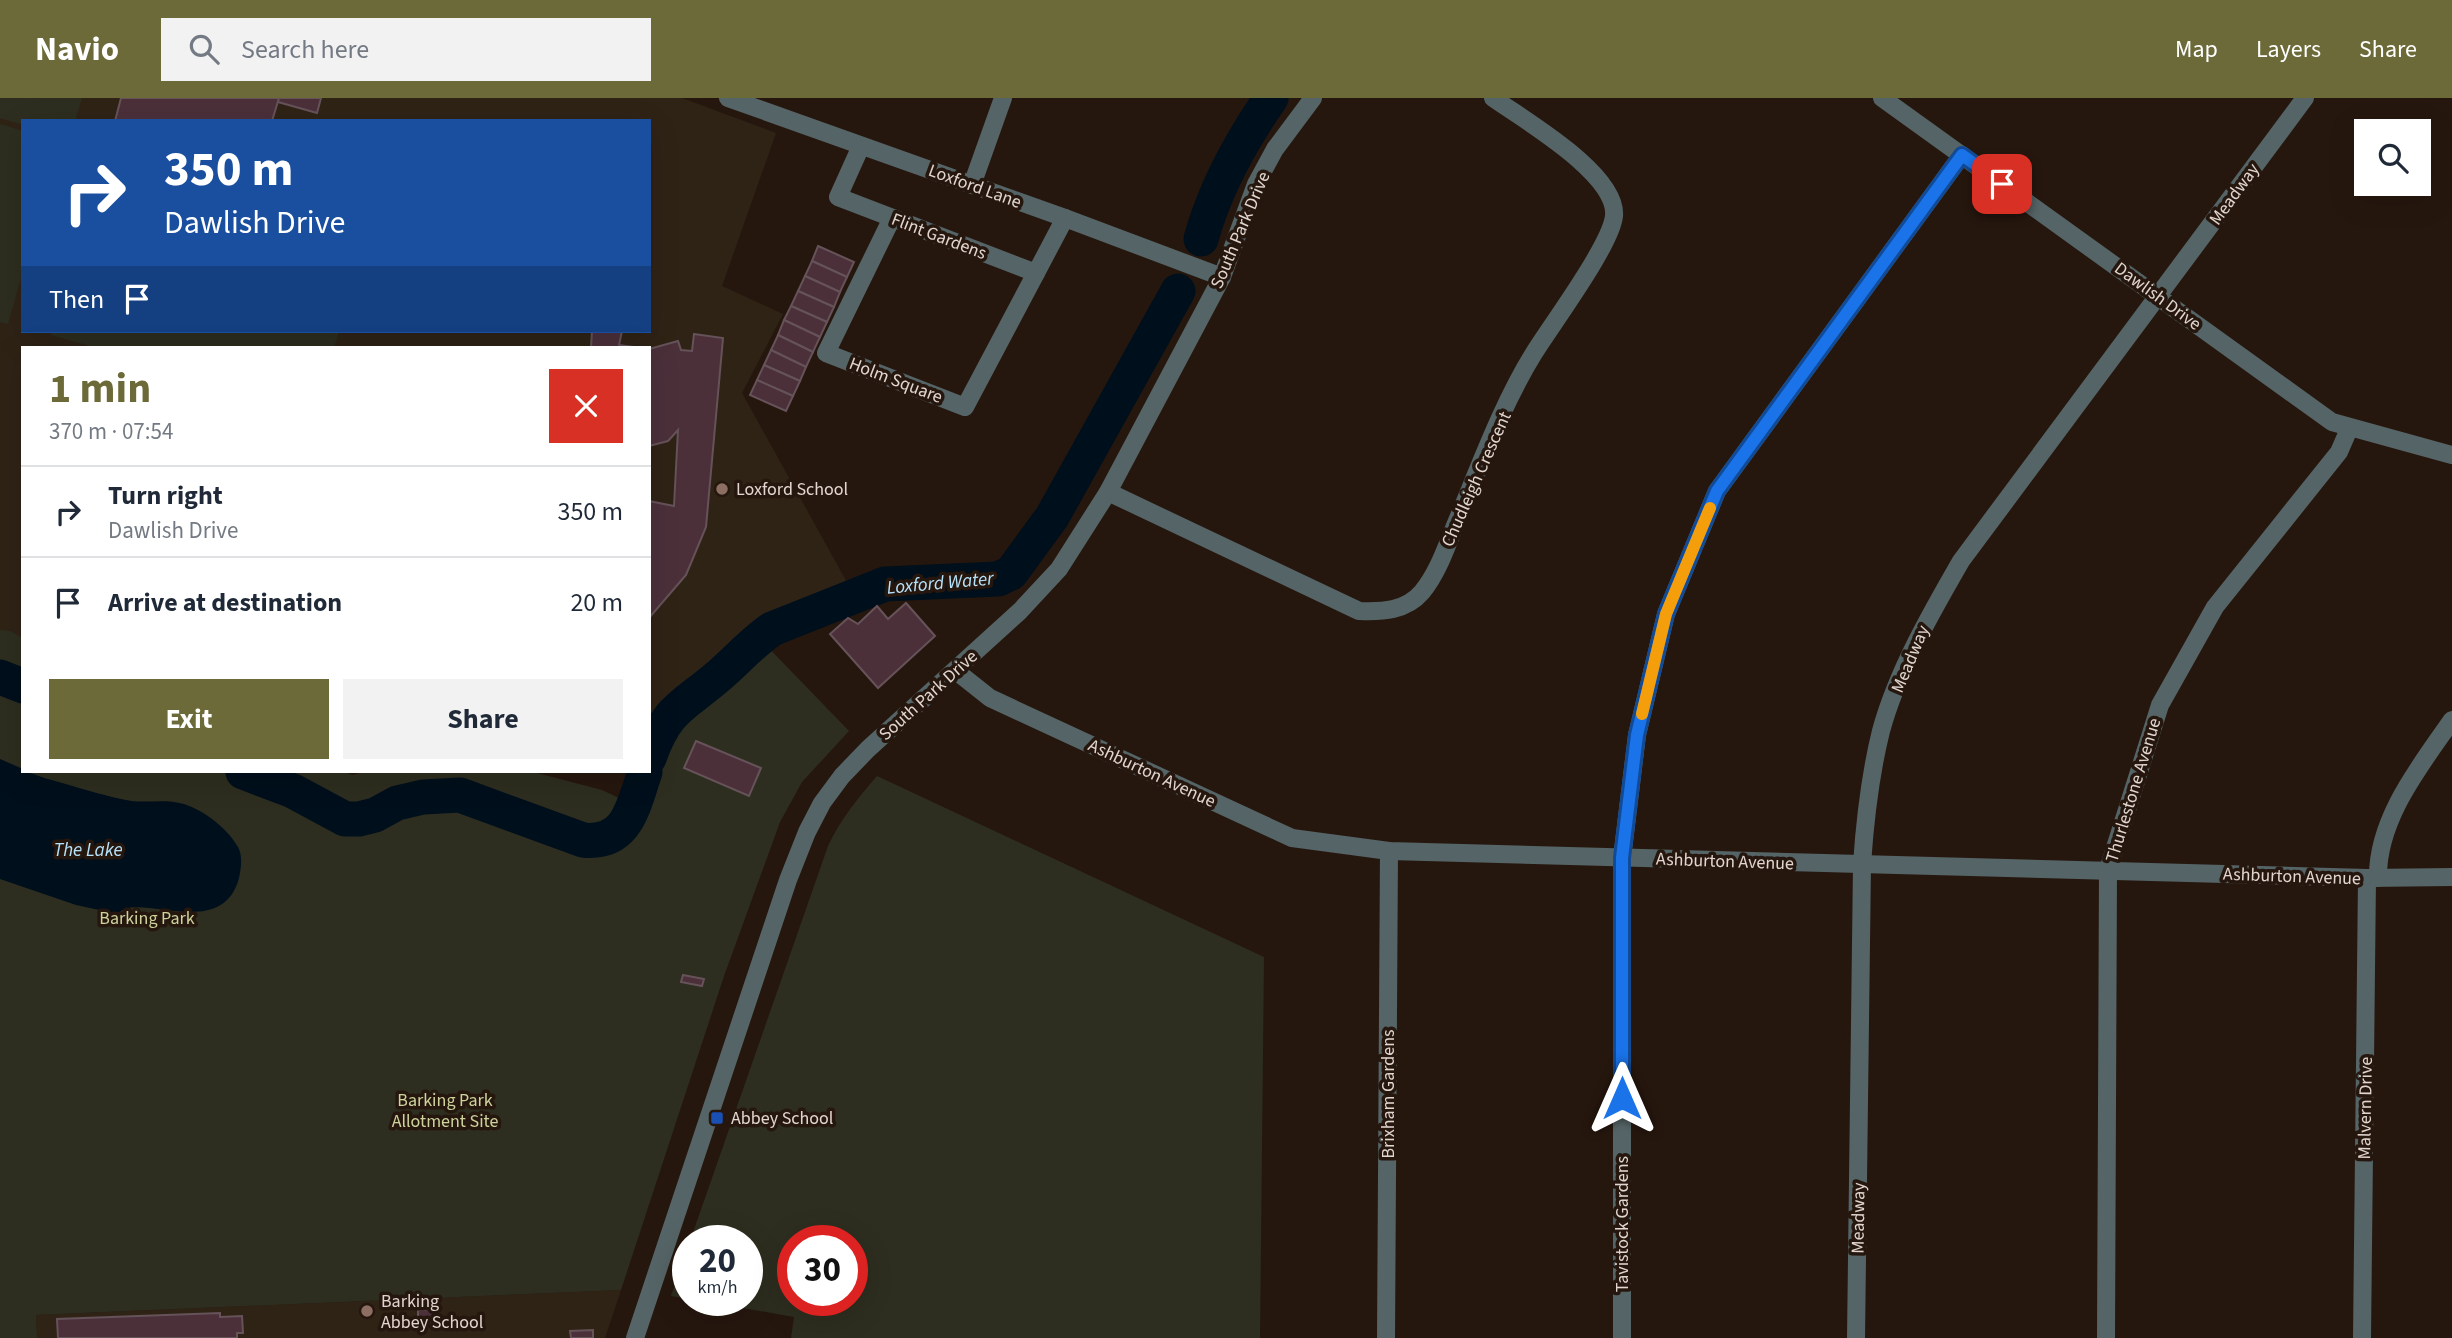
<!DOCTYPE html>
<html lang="en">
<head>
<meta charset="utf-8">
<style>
	:root { --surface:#fff; --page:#f2f2f3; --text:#1f2937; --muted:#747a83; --line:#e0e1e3; --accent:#6c6a38 }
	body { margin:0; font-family:"Source Sans 3",sans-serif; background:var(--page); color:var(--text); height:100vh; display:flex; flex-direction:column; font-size:26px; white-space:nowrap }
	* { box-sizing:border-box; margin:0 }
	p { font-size:23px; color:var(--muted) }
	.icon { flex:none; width:38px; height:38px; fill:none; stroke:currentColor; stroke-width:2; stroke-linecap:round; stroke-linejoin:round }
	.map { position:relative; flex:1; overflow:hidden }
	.sheet { position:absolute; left:21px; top:248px; width:630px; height:427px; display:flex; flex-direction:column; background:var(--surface); border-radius:0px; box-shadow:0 7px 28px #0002 }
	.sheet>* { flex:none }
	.banner { position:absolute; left:21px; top:21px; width:630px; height:214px; border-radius:0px; box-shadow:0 7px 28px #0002; background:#1a4fa0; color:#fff; overflow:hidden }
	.buttons { position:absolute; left:2354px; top:21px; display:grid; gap:14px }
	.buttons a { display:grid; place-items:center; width:77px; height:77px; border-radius:0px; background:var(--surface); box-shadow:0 7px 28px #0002; font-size:35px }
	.speed { position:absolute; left:672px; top:1127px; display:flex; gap:14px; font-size:35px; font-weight:700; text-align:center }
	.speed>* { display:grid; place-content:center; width:91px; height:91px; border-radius:50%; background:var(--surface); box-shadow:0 7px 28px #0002; line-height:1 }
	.speed small { font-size:18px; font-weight:400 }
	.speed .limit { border:10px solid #d22; background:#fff; color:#111 }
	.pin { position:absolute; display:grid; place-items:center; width:60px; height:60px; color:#fff; margin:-30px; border-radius:14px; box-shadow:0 4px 10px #0006 }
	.me { position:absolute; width:77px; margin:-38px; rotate:0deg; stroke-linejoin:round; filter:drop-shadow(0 0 5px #0008) }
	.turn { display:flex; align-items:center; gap:24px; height:147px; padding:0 28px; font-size:32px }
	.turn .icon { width:91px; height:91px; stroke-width:2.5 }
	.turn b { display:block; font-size:49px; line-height:60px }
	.then { display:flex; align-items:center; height:66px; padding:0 28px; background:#0003; gap:14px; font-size:26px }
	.round { display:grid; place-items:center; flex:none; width:74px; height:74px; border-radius:0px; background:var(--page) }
	.headline { display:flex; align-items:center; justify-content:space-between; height:119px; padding:0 28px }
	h1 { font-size:42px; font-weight:700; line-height:52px; color:var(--accent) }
	.primary-button { display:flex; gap:14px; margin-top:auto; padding:14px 28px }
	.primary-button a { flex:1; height:80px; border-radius:0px; background:var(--accent); color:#fff; font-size:28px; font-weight:700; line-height:80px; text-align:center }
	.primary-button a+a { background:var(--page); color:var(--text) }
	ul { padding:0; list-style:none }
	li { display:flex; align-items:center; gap:21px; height:91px; padding:0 28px; border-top:2px solid var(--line) }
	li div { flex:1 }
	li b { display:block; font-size:26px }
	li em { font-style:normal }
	header { display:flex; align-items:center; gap:42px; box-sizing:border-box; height:98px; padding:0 35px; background:var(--accent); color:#fff }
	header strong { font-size:33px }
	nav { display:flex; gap:38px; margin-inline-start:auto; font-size:24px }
	.search { width:490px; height:63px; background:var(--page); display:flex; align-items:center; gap:18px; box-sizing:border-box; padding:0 24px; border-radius:0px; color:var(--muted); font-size:26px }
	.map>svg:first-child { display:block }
	.education { fill:#2f2316; fill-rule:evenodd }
	.green { fill:#2d2e1f; fill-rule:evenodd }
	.water { fill:#000f1c }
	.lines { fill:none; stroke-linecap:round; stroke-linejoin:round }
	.river { stroke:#000f1c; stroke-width:35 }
	.building { fill:#4b303a; stroke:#665259; stroke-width:2 }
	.minor { stroke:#556466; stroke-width:18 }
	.route-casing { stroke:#114b97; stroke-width:18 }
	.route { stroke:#1a73e8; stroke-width:12 }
	.slow { stroke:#f59e0b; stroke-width:12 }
	.education-dot { fill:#8d6e63; stroke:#26170e; stroke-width:2.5 }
	.transit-dot { fill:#1a4fb4; stroke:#26170e; stroke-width:2.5 }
	.labels { text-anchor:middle; stroke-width:7; stroke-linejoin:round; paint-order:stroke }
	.street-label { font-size:18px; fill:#e1d6d0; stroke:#26170e }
	.poi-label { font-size:18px; fill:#e1d6d0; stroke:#26170e; text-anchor:start }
	.park-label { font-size:18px; fill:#cdd39d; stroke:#26170e }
	.water-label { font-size:19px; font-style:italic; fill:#b6e2fb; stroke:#26170e }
</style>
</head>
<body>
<header>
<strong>Navio</strong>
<div class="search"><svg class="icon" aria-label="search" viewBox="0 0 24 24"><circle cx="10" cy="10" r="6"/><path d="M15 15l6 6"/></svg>Search here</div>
<nav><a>Map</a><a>Layers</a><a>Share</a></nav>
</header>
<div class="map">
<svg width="2452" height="1240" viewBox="0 0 2452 1240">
	<rect width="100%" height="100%" fill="#26170e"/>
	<!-- education -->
	<g class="education">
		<path d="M0,0H682L776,35L722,188L783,216L742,295L849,488L762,524L719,564L671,601L657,615L649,630V250H23V573L0,563ZM23,23H649V233H23Z"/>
		<polygon points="621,1192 605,1240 37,1240 36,1217"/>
	</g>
	<!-- green -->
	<g class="green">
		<polygon points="0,0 82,0 75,23 23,23 23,27 0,20"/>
		<polygon points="0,26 23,33 23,173 8,226 0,224"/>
		<polygon points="52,233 339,233 334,250 97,250 51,237"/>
		<polygon points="0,532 10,533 23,540 23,577 0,568"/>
		<path d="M762,543L849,633L802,684L780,724L724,878L621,1192L36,1217L37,1240H0V583L23,592V674H222L288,698L326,719L357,727L376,724L402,709L456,702L579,746C590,747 605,748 616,742C645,724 652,647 677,617L727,578Z"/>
		<path d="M267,674H343L353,677L363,674H533L602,692L623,702L612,725L595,732L582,730L465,688C443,684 417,687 396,695C382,700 371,711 356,711C337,712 319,695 302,687C291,682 279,678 267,674Z"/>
		<path d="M877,678L1264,859L1260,1240H791L794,1219L698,1202H747V1143H690L828,748C840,722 858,700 877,678ZM793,1143H852V1202H793Z"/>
		<polygon points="688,1148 688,1201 671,1198"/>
	</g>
	<!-- water -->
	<path class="water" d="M0,661L23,671V674C31,674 40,679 48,681C74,688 100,697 126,702C144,706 164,700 184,706C205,713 227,730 238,749C243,758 241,771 239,780C222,845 136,792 118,816L76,807L0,781Z"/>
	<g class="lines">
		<!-- river -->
		<g class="river">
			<path d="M1201,141C1215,90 1241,43 1271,0"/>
			<polyline points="0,579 23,588"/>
			<path d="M649,660C667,608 685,608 722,575C739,560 753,544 772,531L885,486L998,481L1011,475L1052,419L1178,193"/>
			<path d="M243,674L293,693L345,721H359L375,717L397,705L423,699L460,697L583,742C628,747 633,708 645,674"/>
		</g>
	</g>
	<!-- building -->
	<g class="building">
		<polygon points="121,0 279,0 272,23 115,23"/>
		<polygon points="279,0 321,0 317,15 278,4"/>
		<polygon points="818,148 854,164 847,179 812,163"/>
		<polygon points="812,163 847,179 840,194 805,178"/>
		<polygon points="805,178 840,194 834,209 798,193"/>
		<polygon points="798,193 834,209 827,224 791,208"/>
		<polygon points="791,208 827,224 820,239 784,222"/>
		<polygon points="784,222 820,239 813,254 778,237"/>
		<polygon points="592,233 622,233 619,247 641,250 591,250"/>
		<polygon points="694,236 723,240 706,429 686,477 649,520 649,403 674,408 678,332 668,343 649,348 649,251 678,243 681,252 692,253"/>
		<polygon points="778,237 813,254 806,269 771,252"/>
		<polygon points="771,252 806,269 800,283 764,267"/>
		<polygon points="764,267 800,283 793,298 757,282"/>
		<polygon points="757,282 793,298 786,313 750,297"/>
		<polygon points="906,505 935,538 878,590 830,536 848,520 858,526 877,508 888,521"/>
		<polygon points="696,643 761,670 749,698 684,670"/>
		<polygon points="683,877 704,881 702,888 681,884"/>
		<rect x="418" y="1212" width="21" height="16"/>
		<polygon points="220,1215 220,1219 242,1218 243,1235 237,1235 237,1240 58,1240 57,1221"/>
		<polygon points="593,1232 593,1240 571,1240 570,1233"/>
	</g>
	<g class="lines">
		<!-- minor -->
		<g class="minor">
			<polyline points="728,0 1065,120 1222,179"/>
			<polyline points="1882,0 2332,324 2452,357"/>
			<polyline points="861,48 838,99 1036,175 1065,120"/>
			<polyline points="972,87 1003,0"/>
			<polyline points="892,120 826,255 965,309 1036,175"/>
			<path d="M1108,394L1359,513C1382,514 1406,513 1422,494C1440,472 1448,443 1459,418C1481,365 1504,303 1534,255C1552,226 1611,147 1614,118C1618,76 1524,22 1493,0"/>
			<polyline points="956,573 990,600 1292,740 1389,753 2367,780 2452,779"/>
			<path d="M2378,780C2377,721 2420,668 2452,622"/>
			<polyline points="635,1240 788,782 807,734 822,705 842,678 868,651 1020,513 1059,471 1108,394 1222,179 1256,86 1275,51 1313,0"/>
			<polyline points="1386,1240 1389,753"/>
			<polyline points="1622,1240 1622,760 1637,637 1666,516 1717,393 1962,57"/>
			<path d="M1856,1240L1862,766C1865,722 1870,677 1881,633C1897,574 1931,515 1961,463L2305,0"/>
			<polyline points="2106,1240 2108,772 2160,607 2215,509 2339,354 2349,331"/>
			<polyline points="2362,1240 2367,780"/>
		</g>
	</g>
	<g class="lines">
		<!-- route casing -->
		<g class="route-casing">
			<polyline id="route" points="1622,1000 1622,760 1637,637 1666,516 1717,393 1962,57 2002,86"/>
		</g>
		<!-- route -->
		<use href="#route" class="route"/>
		<!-- slow -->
		<polyline class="slow" points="1642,616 1666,516 1710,410"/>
	</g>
	<!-- markers -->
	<g class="education-dot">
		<circle cx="722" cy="391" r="7"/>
		<circle cx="367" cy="1213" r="7"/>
	</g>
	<rect class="transit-dot" x="710" y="1013" width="14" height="14" rx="3.5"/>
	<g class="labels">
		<!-- street labels -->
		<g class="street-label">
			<text transform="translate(975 88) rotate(20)" y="6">Loxford Lane</text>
			<text transform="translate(2234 96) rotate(-54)" y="6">Meadway</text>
			<text transform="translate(1240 132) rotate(-67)" y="6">South Park Drive</text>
			<text transform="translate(939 138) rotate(21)" y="6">Flint Gardens</text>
			<text transform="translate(2158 198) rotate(36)" y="6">Dawlish Drive</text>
			<text transform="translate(896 282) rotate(21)" y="6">Holm Square</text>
			<text transform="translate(1476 381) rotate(-66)" y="6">Chudleigh Crescent</text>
			<text transform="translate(1910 561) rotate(-67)" y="6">Meadway</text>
			<text transform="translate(928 597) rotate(-42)" y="6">South Park Drive</text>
			<text transform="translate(1152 675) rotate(25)" y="6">Ashburton Avenue</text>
			<text transform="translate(2133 692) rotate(-73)" y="6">Thurlestone Avenue</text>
			<text transform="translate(1725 763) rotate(2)" y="6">Ashburton Avenue</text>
			<text transform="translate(2292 778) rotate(2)" y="6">Ashburton Avenue</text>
			<text transform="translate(1388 996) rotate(-90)" y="6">Brixham Gardens</text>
			<text transform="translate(2365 1010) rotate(-89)" y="6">Malvern Drive</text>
			<text transform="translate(1858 1120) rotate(-89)" y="6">Meadway</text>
			<text transform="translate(1622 1126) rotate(-90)" y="6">Tavistock Gardens</text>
		</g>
		<!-- poi labels -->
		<g class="poi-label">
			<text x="736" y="397">Loxford School</text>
			<text x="731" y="1026">Abbey School</text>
			<text x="381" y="1209">Barking<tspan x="381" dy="21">Abbey School</tspan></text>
		</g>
		<!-- park labels -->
		<g class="park-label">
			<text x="147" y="826">Barking Park</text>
			<text x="445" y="1008">Barking Park<tspan x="445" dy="21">Allotment Site</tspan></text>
		</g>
		<!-- water labels -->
		<g class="water-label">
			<text transform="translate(940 484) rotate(-5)" y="7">Loxford Water</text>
			<text x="88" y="758">The Lake</text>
		</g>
	</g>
</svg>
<div class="buttons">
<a><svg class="icon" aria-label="search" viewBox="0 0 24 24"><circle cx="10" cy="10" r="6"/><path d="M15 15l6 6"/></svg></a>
</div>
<div class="speed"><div>20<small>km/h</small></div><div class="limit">30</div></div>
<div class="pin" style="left:2002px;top:86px;background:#d93025"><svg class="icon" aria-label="arrive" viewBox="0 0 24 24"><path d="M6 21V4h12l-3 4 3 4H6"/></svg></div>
<svg class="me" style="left:1622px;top:1000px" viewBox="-20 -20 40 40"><path d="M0-17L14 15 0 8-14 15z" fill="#1a73e8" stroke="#fff" stroke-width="4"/></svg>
<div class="banner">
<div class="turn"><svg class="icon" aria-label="right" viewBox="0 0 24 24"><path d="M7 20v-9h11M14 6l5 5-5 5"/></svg><div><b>350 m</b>Dawlish Drive</div></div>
<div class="then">Then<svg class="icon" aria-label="arrive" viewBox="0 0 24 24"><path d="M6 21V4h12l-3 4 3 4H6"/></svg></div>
</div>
<section class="sheet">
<div class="headline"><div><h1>1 min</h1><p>370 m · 07:54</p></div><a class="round" style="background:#d93025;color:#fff"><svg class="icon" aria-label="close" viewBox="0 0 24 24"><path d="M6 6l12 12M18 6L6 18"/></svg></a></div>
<ul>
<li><svg class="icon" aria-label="right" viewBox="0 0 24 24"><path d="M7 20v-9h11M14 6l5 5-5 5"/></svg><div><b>Turn right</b><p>Dawlish Drive</p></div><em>350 m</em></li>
<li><svg class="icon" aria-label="arrive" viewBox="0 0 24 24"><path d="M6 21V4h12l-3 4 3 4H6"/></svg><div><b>Arrive at destination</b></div><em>20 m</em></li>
</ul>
<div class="primary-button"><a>Exit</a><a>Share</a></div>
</section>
</div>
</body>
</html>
